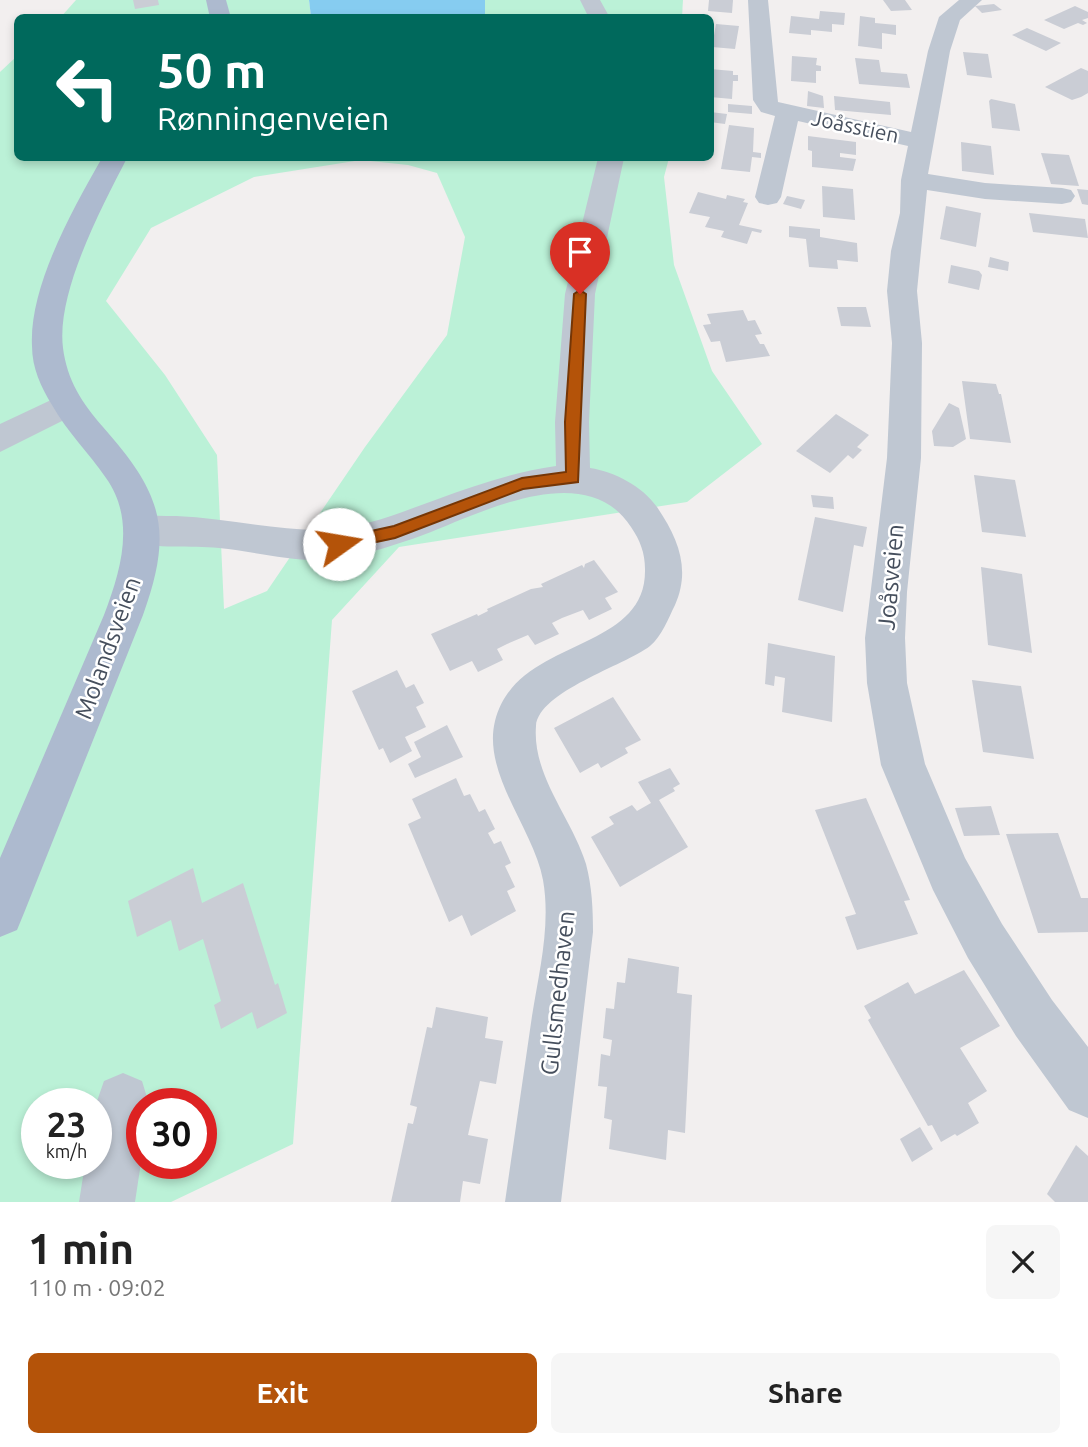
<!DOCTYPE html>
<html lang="en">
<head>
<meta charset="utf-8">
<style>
	:root { --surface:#fff; --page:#f6f6f6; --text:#222; --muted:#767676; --accent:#b45309 }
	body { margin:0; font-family:Ubuntu,sans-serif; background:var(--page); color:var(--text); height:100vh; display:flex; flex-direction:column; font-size:26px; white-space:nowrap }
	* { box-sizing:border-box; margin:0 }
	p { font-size:23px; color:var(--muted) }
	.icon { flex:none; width:38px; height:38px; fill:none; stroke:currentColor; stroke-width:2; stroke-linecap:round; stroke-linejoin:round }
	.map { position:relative; height:1202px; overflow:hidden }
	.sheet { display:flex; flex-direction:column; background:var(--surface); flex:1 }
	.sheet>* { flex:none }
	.top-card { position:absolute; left:14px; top:14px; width:700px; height:147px; border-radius:10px; box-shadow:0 4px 10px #0003; background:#00695c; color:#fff; overflow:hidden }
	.speed { position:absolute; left:21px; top:1088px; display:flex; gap:14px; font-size:35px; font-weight:700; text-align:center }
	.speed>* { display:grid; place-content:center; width:91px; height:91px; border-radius:50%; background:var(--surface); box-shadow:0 4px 10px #0003; line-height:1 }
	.speed small { font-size:18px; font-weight:400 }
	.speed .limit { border:10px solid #d22; background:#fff; color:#111 }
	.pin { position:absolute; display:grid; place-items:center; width:60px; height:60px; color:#fff; margin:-72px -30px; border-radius:50% 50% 50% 0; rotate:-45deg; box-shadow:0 0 7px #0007 }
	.pin .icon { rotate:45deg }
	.me { position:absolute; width:77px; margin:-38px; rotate:77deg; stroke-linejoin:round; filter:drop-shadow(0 0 5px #0008) }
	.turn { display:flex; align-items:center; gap:24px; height:147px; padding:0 28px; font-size:32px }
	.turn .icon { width:91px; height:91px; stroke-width:2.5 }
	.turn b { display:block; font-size:49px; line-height:60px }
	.round { display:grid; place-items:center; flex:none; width:74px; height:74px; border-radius:10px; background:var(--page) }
	.head { display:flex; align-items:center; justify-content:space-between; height:119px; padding:0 28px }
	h1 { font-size:42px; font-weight:700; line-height:52px }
	.cta { display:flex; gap:14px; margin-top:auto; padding:14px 28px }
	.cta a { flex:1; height:80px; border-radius:10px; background:var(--accent); color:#fff; font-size:28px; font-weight:700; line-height:80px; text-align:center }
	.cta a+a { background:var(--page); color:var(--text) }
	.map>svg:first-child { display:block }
	.green { fill:#bbf1d7; fill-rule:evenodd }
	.water { fill:#86ccf0 }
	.building { fill:#cacdd5 }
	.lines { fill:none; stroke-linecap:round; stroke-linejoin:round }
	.street { fill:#bfc7d2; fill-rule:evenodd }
	.primary { fill:#adbacf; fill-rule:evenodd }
	.route { fill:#b45309; stroke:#753606; stroke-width:2 }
	.labels { text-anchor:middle; stroke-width:5; stroke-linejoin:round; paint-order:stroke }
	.far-street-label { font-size:21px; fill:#464f5d; stroke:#fff }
	.street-label { font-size:24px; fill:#464f5d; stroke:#fff }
</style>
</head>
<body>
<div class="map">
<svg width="1088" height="1202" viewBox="0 0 1088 1202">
	<rect width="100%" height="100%" fill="#f2efef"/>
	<!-- green -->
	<g class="green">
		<polygon points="76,0 309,0 311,17 60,18"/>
		<polygon points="485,0 683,0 682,17 485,18"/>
		<path d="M17,56L18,158H669L664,177L674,265L712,371L762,444L687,502L399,547L332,620L293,1144L171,1202H0V72ZM361,160L408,165L437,173L465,237L447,335L365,447L267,591L224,609L217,455L165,375L106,301L151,228L254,177ZM37,1104H96V1164H37ZM142,1104H201V1164H142Z"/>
	</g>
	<!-- water -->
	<polygon class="water" points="309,0 485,0 485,17 311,17"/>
	<!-- building -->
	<g class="building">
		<polygon points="133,0 158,0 159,5 135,9"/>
		<polygon points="709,0 733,0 732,13 708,11"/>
		<polygon points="883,0 905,0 912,10 891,11"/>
		<polygon points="994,4 1002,10 982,13 975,6"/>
		<polygon points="1075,6 1088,12 1088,18 1082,20 1087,23 1083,25 1078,23 1064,29 1044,20"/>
		<polygon points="820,11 845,13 844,25 832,24 832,32 811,30 811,35 789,33 791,16 819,19"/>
		<polygon points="860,16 875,18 875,23 896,25 896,35 882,33 882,49 858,46"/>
		<polygon points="716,24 739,26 735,49 712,47"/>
		<polygon points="1027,28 1061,43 1046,51 1012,35"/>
		<polygon points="963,52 988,54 992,78 967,75"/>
		<polygon points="792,56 817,58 816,65 821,66 821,71 816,71 816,83 791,81"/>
		<polygon points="855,58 879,60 881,72 907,74 910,88 859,84"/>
		<polygon points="1081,68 1088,71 1088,93 1081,97 1072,100 1045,87"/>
		<polygon points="710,69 733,71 733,75 738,75 738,81 733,81 732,99 710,97"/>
		<polygon points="808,91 823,96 824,108 807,106"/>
		<polygon points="834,96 890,102 891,115 835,110"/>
		<polygon points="991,99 1015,104 1020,131 992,128 989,101"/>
		<polygon points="728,104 752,106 752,114 728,112"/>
		<polygon points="710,112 727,114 725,124 710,122"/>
		<polygon points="729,125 754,128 753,152 761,153 761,158 752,157 750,172 721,169"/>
		<polygon points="808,136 856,142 856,155 840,153 840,157 856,159 853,171 812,167 812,151 808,150"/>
		<polygon points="961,142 991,146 994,175 962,171"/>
		<polygon points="1041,153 1069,155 1079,186 1051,184"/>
		<polygon points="822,186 853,189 855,220 823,217"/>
		<polygon points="1077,189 1088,190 1088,205 1082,204"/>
		<polygon points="698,192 726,199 727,195 745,199 743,202 748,203 739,225 762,230 761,233 752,231 747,244 721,237 724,231 705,227 710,217 689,213"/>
		<polygon points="787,196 805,200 801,209 783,204"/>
		<polygon points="946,206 981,213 976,247 940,239"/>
		<polygon points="1029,213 1085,219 1088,238 1033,232"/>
		<polygon points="789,226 820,229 820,237 857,243 858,262 837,260 838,269 809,267 806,239 789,237"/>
		<polygon points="990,257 1009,262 1008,271 988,267"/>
		<polygon points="951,265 979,271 982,275 979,290 948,283"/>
		<polygon points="837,307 866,307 871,327 841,326"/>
		<polygon points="743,310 748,321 755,320 762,334 755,335 760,344 764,344 770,356 726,362 720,341 711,342 703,325 711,324 707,314"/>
		<polygon points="962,381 996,384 999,394 1001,394 1011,443 970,439"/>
		<polygon points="949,403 959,408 966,439 953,447 934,446 932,431"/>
		<polygon points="836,414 869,435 857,447 862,450 853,459 848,455 830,473 796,451"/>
		<polygon points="974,475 1015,480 1026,537 982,532"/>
		<polygon points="811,495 833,497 834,509 813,507"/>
		<polygon points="815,517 867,527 863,547 854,545 843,612 798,600"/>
		<polygon points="594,560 618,592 605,598 612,609 589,620 583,610 562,618 552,623 559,634 535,645 528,635 507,644 497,649 503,660 478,672 472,661 450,671 431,634 477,614 478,616 488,611 487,609 531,589 543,587 541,584 582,565 584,568 585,564"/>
		<polygon points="981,567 1022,574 1032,653 988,645"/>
		<polygon points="768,643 835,656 832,722 782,712 785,678 775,676 774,686 765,684"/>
		<polygon points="397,670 406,688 414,684 424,703 416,707 426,727 405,737 412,751 390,763 383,748 379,750 352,691"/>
		<polygon points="972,680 1021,686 1034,759 983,752"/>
		<polygon points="613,697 641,740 625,748 628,753 601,768 598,763 580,773 554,728"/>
		<polygon points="447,725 463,757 415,778 408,764 421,757 414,742"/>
		<polygon points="670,768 680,784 673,788 675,791 659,800 688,847 620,887 591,837 614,824 609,817 632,805 637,811 651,803 638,782"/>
		<polygon points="456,778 464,796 470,794 479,812 485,809 495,829 488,833 494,844 501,841 511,863 505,866 515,887 507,891 516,911 471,936 462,915 449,922 408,824 421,818 412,799"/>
		<polygon points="866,798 910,900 904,901 918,934 857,950 845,917 856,914 815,810"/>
		<polygon points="991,806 1000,835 964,836 955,808"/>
		<polygon points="1058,833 1081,898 1088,898 1088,932 1038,933 1006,834"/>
		<polygon points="193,868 202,903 243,883 275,985 278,983 287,1013 257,1029 252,1012 221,1029 214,1005 221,1001 203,939 179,951 171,920 137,937 128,901"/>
		<polygon points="628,958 679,967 677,993 692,995 685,1133 668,1130 666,1160 609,1149 612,1120 604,1118 607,1087 598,1086 601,1054 610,1056 612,1040 603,1038 606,1008 614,1009 617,982 625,983"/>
		<polygon points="964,970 1000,1026 960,1048 987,1091 968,1103 979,1123 957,1136 955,1134 941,1142 932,1125 928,1126 868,1020 871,1018 864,1006 908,982 915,994"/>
		<polygon points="436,1007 488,1017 485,1038 503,1041 496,1084 480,1081 468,1135 488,1139 480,1184 463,1181 460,1202 391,1202 408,1123 413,1124 417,1107 410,1105 427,1027 432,1028"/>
		<polygon points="920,1127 933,1149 912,1162 900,1139"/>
		<polygon points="1076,1145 1088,1156 1088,1202 1055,1202 1047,1194"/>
	</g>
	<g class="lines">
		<!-- street -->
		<g class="street">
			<polygon points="580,0 600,0 610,18 589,18"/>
			<polygon points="748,0 768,0 778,102 911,132 928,51 939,17 959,0 982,0 960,20 950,51 928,174 985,183 1062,188 1071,190 1075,196 1071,202 1062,204 985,199 927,190 917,291 922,343 921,458 907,592 905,638 907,683 925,764 965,858 1002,924 1052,1000 1088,1047 1088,1118 1069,1110 1016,1036 968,958 933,890 881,765 867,683 865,638 887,458 892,343 887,291 891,251 900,213 901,180 908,146 798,121 781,197 777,203 768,205 759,203 755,197 775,116 761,112 753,100"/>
			<path d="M598,158H624L595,294L589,422L590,468C615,472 642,486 657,507C678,538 691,569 675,605C668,619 662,636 650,646C624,666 539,691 536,726C532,776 572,818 586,864C592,887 593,909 593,932L561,1202H505C514,1140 523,1078 532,1016C539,972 551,925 543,880C534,830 482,774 495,721C516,636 647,654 645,569C645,553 640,540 631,527C586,457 481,513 423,535C396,545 370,553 342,558C301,565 260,552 219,548C190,545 157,550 129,540L124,530L129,520C145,514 160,516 176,516C226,518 276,531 325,530C365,528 401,512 438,499C476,485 514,472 556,466L555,422L565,294Z"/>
			<polygon points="66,393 78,397 82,405 78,413 0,452 0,424"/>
			<polygon points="123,1073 142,1081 149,1104 142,1104 142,1156 135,1202 79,1202 85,1164 96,1164 96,1104 104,1081"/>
		</g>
		<!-- primary -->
		<g class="primary">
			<polygon points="206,0 226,0 231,18 210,18"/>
			<path d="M102,158H127C102,207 56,292 63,348C67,380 82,403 103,427C162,494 174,529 143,615L24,913L17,930L0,937V858L104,615C121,570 136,520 106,478C89,453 67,432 52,405C41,387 32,368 32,346C29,286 73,209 102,158Z"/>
		</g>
	</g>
	<!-- route -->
	<polygon class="route" points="580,290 586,294 578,482 523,489 395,538 339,550 334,548 332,544 334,540 339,538 394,526 522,478 566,472 565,422 574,294"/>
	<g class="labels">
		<!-- far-street labels -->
		<g class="far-street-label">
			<text transform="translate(855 127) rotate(12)" y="7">Joåsstien</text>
		</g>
		<!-- street labels -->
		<g class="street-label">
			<text transform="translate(891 577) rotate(-85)" y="8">Joåsveien</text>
			<text transform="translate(108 648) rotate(-70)" y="8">Molandsveien</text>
			<text transform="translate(558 993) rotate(-84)" y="8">Gullsmedhaven</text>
		</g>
	</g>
</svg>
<div class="speed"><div>23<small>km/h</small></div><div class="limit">30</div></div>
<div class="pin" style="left:580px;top:294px;background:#d93025"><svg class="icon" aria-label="arrive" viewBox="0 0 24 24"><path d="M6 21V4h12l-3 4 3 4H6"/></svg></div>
<svg class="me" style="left:339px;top:544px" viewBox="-20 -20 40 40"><circle r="19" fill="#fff"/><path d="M0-13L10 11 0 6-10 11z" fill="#b45309"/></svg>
<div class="top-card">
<div class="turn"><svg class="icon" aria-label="left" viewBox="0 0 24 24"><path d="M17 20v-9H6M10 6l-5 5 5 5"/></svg><div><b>50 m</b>Rønningenveien</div></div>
</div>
</div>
<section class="sheet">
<div class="head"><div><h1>1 min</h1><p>110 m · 09:02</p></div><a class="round"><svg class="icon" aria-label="close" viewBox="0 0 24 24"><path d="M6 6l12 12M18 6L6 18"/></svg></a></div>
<div class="cta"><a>Exit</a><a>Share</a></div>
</section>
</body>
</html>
